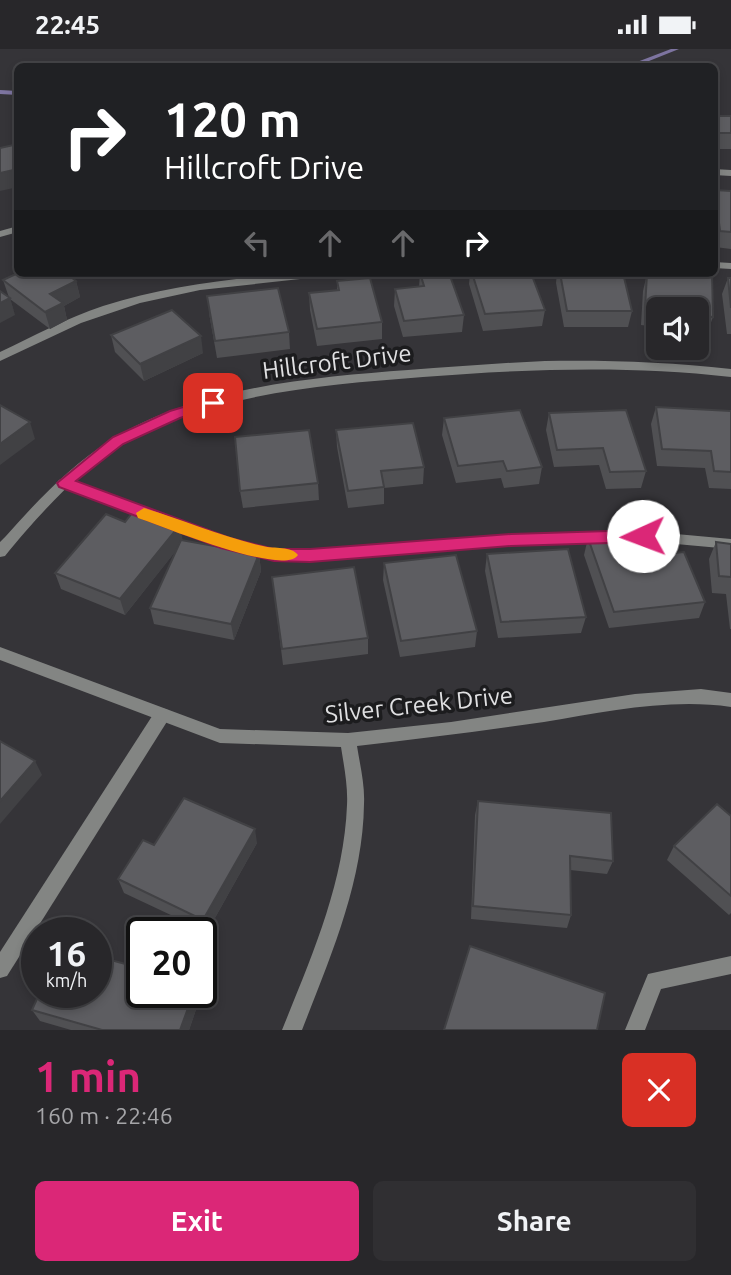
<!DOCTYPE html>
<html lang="en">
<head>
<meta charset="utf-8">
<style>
	:root { --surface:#28272a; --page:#302f32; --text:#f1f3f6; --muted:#a5a5a8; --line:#444447; --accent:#db2777 }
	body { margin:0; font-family:Ubuntu,sans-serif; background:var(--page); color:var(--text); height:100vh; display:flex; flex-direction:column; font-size:26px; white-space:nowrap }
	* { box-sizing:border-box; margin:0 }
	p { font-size:23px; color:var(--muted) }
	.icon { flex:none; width:38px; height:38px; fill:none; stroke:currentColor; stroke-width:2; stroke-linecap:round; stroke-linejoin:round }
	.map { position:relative; height:981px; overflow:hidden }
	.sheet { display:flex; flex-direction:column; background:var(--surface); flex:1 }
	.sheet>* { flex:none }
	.banner { position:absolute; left:14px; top:14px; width:704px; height:214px; border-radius:10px; box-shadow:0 4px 10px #0003,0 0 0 2px var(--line); background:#202124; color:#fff; overflow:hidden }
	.fabs { position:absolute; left:646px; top:248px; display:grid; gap:14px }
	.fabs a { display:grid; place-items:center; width:63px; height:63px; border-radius:10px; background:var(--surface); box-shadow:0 4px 10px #0003,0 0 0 2px var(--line); font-size:35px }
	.speed { position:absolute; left:21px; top:868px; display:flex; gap:14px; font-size:35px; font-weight:700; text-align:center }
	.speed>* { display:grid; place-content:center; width:91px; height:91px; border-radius:50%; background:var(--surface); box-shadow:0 4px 10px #0003,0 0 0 2px var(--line); line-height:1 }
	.speed small { font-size:18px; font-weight:400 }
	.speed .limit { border:4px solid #111; border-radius:10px; background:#fff; color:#111 }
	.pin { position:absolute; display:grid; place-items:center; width:60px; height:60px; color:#fff; margin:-30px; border-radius:14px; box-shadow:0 4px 10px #0006 }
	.me { position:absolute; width:77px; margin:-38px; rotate:268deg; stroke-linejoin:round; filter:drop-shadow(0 0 5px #0008) }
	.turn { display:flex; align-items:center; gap:24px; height:147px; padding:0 35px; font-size:32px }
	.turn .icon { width:91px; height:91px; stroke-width:2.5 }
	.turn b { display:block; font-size:49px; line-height:60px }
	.lanes { display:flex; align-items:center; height:66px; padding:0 35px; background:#0003; justify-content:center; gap:35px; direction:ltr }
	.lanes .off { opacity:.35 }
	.round { display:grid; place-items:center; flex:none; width:74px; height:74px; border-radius:10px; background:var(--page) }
	.summary { display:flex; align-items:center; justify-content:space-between; height:119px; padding:0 35px }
	h1 { font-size:42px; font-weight:700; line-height:52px; color:var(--accent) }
	.cta { display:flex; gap:14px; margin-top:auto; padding:14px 35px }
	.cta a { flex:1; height:80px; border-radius:10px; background:var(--accent); color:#fff; font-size:28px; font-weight:700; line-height:80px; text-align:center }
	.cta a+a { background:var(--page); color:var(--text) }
	.status { display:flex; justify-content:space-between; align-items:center; height:49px; padding:0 35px; background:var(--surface); direction:ltr }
	.status svg { height:19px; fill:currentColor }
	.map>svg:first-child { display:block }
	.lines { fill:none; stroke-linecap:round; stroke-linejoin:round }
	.stream { fill:#7d74a0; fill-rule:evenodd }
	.service { fill:#838583; fill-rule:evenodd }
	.minor { fill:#838583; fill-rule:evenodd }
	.wall { fill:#505053 }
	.shaded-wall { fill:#414144 }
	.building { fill:#5d5d61; stroke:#414144; stroke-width:2 }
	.route { fill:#db2777; stroke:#8e194d; stroke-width:2 }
	.slow { fill:#f59e0b }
	.labels { text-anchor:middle; stroke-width:7; stroke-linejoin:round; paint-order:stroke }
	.street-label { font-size:24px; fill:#e0e0e2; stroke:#1c1c1e }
</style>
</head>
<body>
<div class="status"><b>22:45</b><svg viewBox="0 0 49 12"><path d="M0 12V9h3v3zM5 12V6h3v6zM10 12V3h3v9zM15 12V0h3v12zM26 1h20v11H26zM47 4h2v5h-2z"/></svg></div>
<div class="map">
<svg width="731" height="981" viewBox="0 0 731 981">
	<rect width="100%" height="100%" fill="#353438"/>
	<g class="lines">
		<!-- stream -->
		<g class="stream">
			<polygon points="671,0 679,0 634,18 624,18"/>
			<polygon points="0,41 18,42 18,46 0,45"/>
		</g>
		<!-- service -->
		<g class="service">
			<polygon points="714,213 731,214 731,220 714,219"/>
			<path d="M293,224H333L328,227L200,241L140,254L81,274L0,312V303C34,287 67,269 103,257C164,237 229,230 293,224Z"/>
			<polygon points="64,429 229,490 274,501 310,502 511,486 643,482 731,490 731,500 643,492 511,496 310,512 274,511 222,499 59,437 57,434 59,431"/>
			<polygon points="162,659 168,661 170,666 168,671 7,927 0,929 0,903 156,661"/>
			<polygon points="731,907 731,925 661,940 645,981 625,981 648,925"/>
		</g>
		<!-- minor -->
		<g class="minor">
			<polygon points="714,120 731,121 731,127 714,126"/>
			<polygon points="18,177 18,183 0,188 0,182"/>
			<path d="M545,312C608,311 669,313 731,320V328C628,316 526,320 423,328C321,336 216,344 125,394C81,418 36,469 5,507L0,508V493L6,487C37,452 71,416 111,391C192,339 313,328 408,321C454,318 499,314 545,312Z"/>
			<path d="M0,598L220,680L348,684L451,673L635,645L701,640L731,644V658C669,649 606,663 544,673C482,682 420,690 357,697C360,716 365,736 364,755C363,834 330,909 302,981H282C311,909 344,835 347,756C348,737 344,717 341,698L220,694L0,611Z"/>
		</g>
	</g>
	<!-- wall -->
	<g class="wall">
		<polygon points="714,67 731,67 731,100 715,100"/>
		<polygon points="715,141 731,142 731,200 715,198 714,145"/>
		<polygon points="99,224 143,224 143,226 100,230"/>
		<polygon points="420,224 464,266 462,283 403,288 394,257 395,240 419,238"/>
		<polygon points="470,224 503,224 504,226 545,261 542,277 483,282 469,235"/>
		<polygon points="557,224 623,224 632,262 628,278 564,278 556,234"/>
		<polygon points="674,224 712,224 713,268 707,284 696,283 696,261 658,261 658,278 641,276 643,242 647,225 673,228"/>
		<polygon points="728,229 731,229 731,285 727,285 722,245"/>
		<polygon points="3,231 76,232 80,248 64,257 67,271 50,280 10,250 15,266"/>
		<polygon points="337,232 382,273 382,290 317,297 310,261 309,244 337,241"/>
		<polygon points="209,264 289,283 290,300 217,309"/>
		<polygon points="111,286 203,304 144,332 115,303"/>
		<polygon points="656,358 731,362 731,440 709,439 705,419 657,417 651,375"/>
		<polygon points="549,364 646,422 641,439 606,440 599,416 554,418 546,381"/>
		<polygon points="444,369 542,418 539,435 504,439 501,429 456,434 442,386"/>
		<polygon points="336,381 424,418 423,435 384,439 384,455 348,459 337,398"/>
		<polygon points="318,434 319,451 243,459 240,442"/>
		<polygon points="125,473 183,492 259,505 261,522 234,591 154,575 150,559 177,500 125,566 61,540 55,524"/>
		<polygon points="588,489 635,508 705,553 699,569 609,579 584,506"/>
		<polygon points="716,493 731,495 731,580 730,580 726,545 712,544 709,510"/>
		<polygon points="487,505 586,568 581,584 498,589 485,522"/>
		<polygon points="384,514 477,582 475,598 400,608 383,531"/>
		<polygon points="272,528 368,589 368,605 283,616"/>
		<polygon points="478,752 613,812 607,825 570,821 571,866 567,879 471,870 475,766"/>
		<polygon points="731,767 731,864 729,866 667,811 674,797"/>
		<polygon points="257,794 207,883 124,844 118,830 154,796"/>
		<polygon points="213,890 216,902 189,981 71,981 40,972 32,961 133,917"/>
	</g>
	<!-- shaded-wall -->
	<g class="shaded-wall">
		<polygon points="18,120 18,138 0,142 0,124"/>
		<polygon points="76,232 80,248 64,257 67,271 50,280 45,263 50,245"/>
		<polygon points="10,249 15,266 0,274 0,254"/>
		<polygon points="201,287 203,304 144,332 140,315"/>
		<polygon points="30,373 35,390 0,416 0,395"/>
		<polygon points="180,476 183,493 125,566 120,550"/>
		<polygon points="259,505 261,522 234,591 231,575"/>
		<polygon points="35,712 42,726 0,775 0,752"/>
		<polygon points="255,780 257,794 207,883 203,871"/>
		<polygon points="213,890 216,902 189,981 180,981 194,943 201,943 201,922"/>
	</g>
	<!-- building -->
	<g class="building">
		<polygon points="714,67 731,67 731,84 719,84 714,74"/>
		<polygon points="18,95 18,120 0,124 0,99"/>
		<polygon points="715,141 731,142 731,183 720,182"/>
		<polygon points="18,224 66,224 76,232 50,245 63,254 45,263 3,231"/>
		<polygon points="420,224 449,224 464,266 404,272 395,240 424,237"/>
		<polygon points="472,224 503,224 504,226 531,224 545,261 485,265"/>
		<polygon points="560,224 623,224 632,262 567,262"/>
		<polygon points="676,224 712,224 713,268 696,266 696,261 658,261 645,259 647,225 676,228"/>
		<polygon points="370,229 382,273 317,280 309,244 339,241 337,232"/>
		<polygon points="728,229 731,229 731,259"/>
		<polygon points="278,239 289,283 215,292 207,247"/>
		<polygon points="0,242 10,249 0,254"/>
		<polygon points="172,261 201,287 140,315 111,286"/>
		<polygon points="0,356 30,373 0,395"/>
		<polygon points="656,358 731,362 731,423 714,422 711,402 662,400"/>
		<polygon points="520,361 542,418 507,422 503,412 458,417 444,369"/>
		<polygon points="626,361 646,422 610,423 603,399 557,401 549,364"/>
		<polygon points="413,374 424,418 381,422 384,438 348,442 336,381"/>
		<polygon points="309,381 318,434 240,442 235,388"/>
		<polygon points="136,459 180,476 120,550 55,524 106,465 125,473"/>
		<polygon points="626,485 635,508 684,503 705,553 614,563 588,489"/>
		<polygon points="181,491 259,505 231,575 150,559"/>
		<polygon points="716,493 731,495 731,528 719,527"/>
		<polygon points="568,500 586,568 501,573 487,505"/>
		<polygon points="456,506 477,582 401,592 384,514"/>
		<polygon points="354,518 368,589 282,600 272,528"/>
		<polygon points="0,692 35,712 0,752"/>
		<polygon points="184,749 255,780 203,871 118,830 143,791 154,796"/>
		<polygon points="478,752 611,764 613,812 570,807 571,866 473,857"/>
		<polygon points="717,755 731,767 731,847 674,797"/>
		<polygon points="150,874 189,884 146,884"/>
		<polygon points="201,887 213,890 201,922"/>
		<polygon points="142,895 142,943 194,943 180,981 102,981 32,961 40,943 96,943 96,907 133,917"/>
		<polygon points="470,897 605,944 597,981 444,981"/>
	</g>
	<!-- route -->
	<polygon class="route" points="213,349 220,354 218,357 180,369 123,395 76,432 230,489 274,500 310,500 511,485 643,481 651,487 643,493 511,497 310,513 274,512 221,499 59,438 57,434 113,388 170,362"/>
	<!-- slow -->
	<path class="slow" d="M144,459C184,471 222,488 263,497C274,500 292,497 298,506C284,528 162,477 138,469L136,464Z"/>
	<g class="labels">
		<!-- street labels -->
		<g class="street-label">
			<text transform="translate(337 313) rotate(-7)" y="8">Hillcroft Drive</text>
			<text transform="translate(419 656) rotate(-6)" y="8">Silver Creek Drive</text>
		</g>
	</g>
</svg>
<div class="fabs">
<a><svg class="icon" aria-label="sound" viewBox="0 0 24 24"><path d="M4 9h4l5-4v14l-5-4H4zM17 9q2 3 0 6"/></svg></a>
</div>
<div class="speed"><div>16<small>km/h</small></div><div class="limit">20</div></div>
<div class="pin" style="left:213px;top:354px;background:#d93025"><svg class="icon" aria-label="arrive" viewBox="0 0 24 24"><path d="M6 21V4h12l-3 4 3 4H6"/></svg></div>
<svg class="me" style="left:643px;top:487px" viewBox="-20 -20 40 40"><circle r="19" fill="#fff"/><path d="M0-13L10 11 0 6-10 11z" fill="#db2777"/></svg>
<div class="banner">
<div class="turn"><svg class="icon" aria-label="right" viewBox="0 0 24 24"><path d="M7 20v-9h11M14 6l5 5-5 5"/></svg><div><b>120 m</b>Hillcroft Drive</div></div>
<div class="lanes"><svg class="icon off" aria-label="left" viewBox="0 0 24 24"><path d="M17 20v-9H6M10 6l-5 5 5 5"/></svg><svg class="icon off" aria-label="ahead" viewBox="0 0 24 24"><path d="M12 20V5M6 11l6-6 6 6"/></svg><svg class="icon off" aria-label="ahead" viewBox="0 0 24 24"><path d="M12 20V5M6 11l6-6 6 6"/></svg><svg class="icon" aria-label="right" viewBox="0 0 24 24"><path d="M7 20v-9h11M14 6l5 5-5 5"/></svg></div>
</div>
</div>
<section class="sheet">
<div class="summary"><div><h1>1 min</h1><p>160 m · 22:46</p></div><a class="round" style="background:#d93025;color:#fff"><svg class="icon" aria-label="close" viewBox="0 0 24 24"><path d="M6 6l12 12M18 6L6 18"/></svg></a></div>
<div class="cta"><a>Exit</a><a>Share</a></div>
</section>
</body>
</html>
